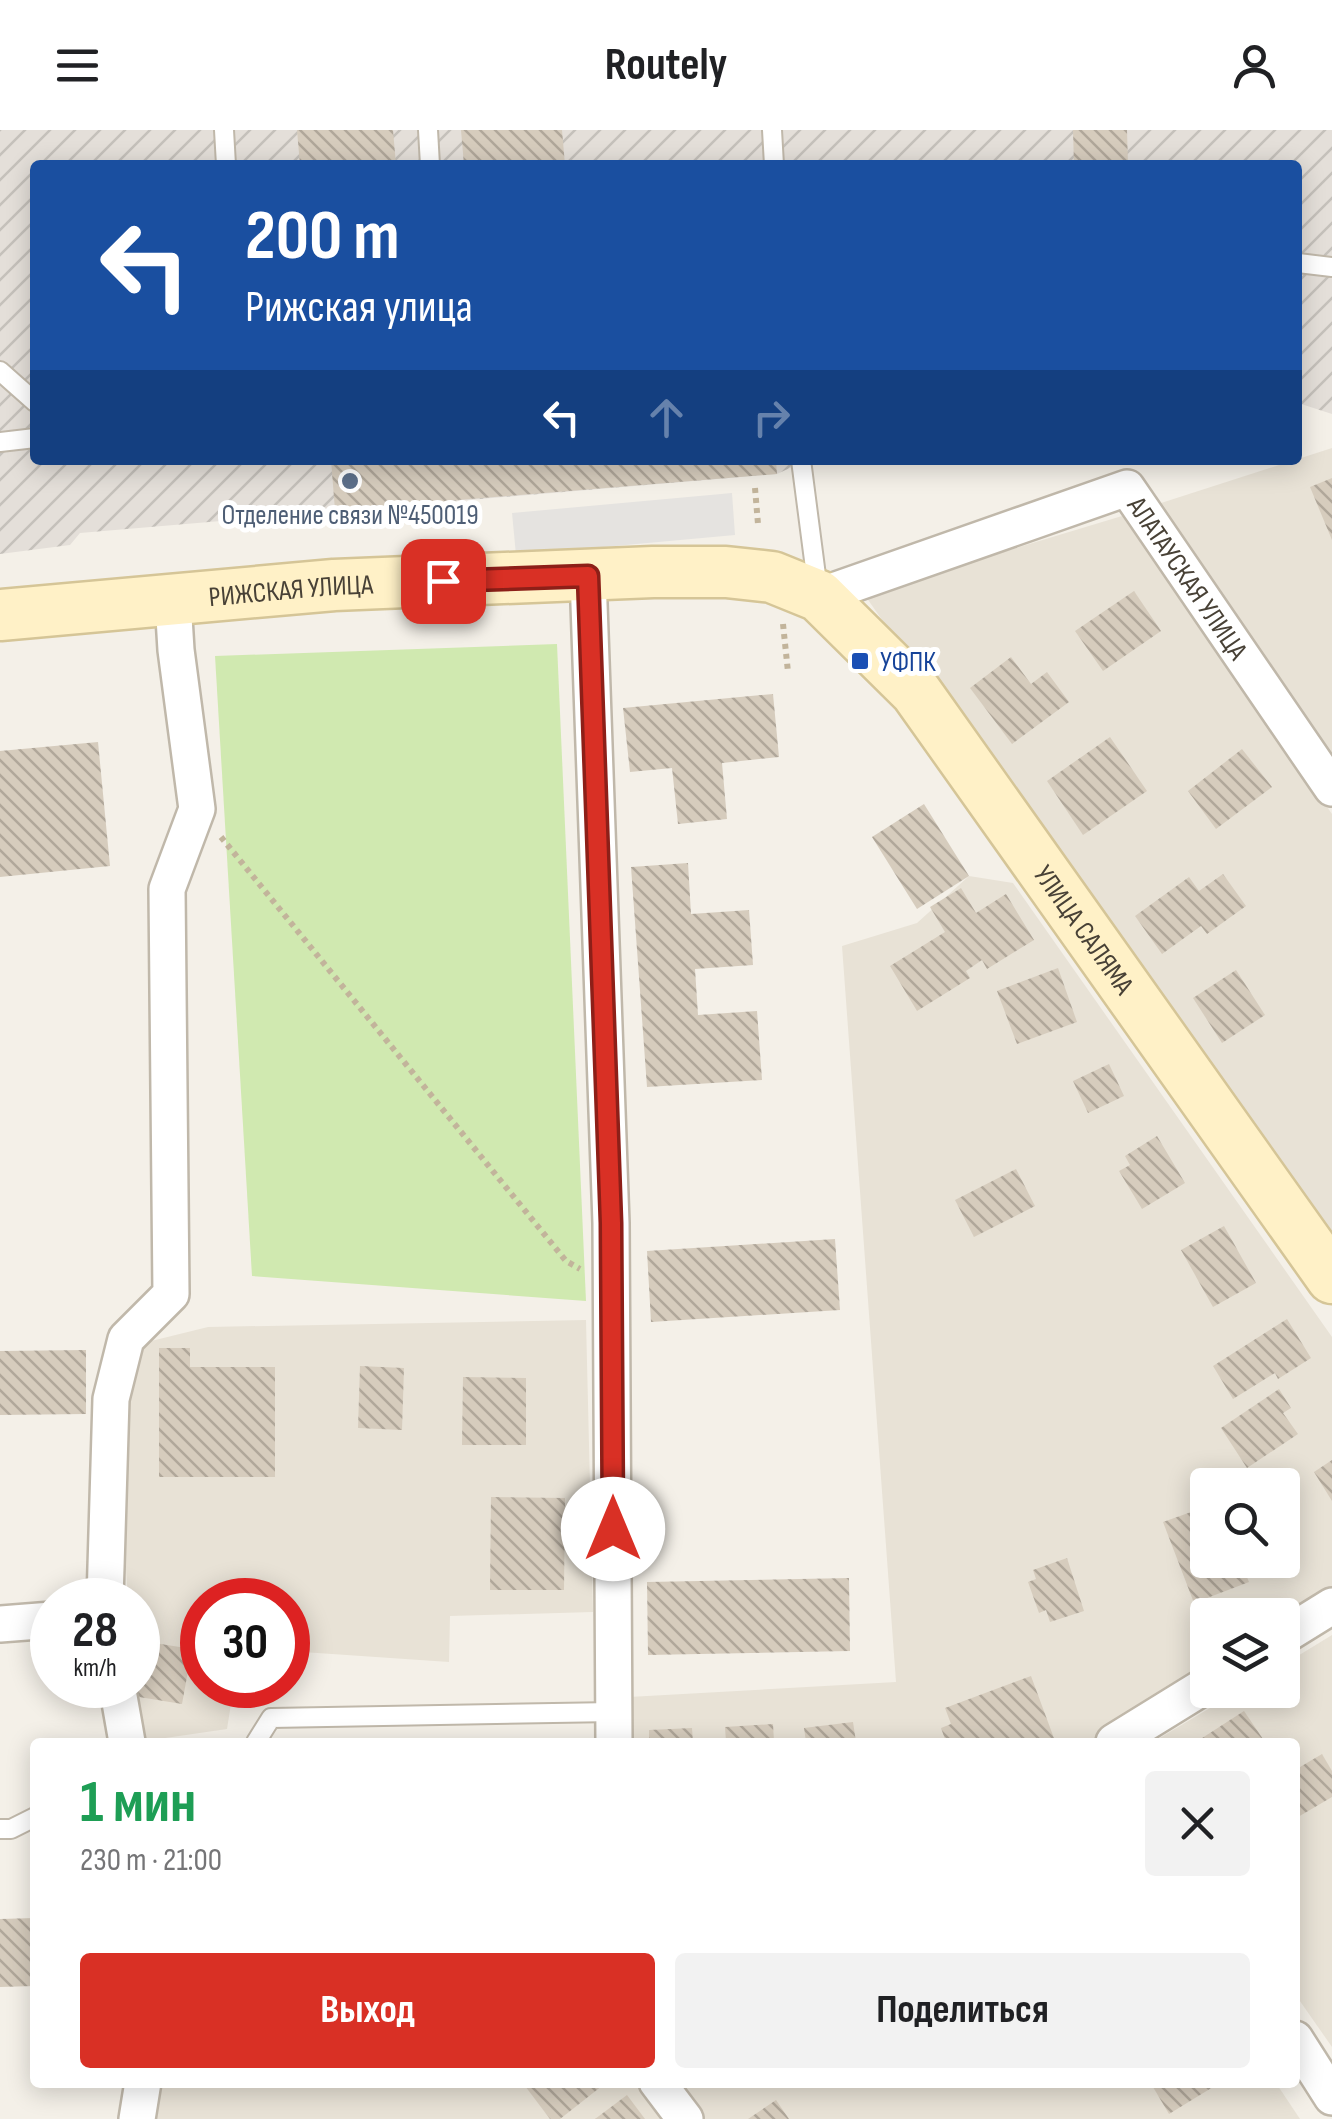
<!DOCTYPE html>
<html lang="ru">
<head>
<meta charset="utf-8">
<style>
	:root { --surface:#fff; --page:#f2f2f2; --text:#202124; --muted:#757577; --accent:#d93025 }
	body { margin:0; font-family:"Sofia Sans Condensed",sans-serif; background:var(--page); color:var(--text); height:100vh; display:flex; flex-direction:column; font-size:38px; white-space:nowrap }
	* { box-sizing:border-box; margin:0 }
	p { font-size:32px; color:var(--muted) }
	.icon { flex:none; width:55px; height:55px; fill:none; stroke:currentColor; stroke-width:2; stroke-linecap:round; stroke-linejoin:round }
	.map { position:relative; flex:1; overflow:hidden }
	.drawer { position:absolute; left:30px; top:1608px; width:1270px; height:350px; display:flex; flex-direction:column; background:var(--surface); border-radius:10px; box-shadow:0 5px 25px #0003 }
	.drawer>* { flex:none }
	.guide { position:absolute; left:30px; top:30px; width:1272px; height:305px; border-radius:10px; box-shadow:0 5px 25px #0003; background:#1a4fa0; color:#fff; overflow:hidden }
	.fabs { position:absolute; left:1190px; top:1338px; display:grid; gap:20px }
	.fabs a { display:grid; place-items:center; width:110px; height:110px; border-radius:10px; background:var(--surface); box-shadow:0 5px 25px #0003; font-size:50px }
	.speed { position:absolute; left:30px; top:1448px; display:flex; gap:20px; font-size:50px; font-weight:700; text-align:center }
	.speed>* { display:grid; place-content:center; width:130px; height:130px; border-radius:50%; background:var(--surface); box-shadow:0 5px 25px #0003; line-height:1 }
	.speed small { font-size:25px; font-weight:400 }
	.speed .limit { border:15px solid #d22; background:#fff; color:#111 }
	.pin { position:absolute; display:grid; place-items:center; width:85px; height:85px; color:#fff; margin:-42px; border-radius:20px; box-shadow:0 5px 15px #0006 }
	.me { position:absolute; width:110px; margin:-55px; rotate:0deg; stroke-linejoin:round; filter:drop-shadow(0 0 8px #0008) }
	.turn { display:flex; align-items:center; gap:35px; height:210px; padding:0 50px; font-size:45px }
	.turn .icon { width:130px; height:130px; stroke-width:2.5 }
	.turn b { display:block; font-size:70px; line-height:85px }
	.lanes { display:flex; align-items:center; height:95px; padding:0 50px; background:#0003; justify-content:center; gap:50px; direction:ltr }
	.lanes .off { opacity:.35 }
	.round { display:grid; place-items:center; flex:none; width:105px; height:105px; border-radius:10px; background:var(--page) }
	.head { display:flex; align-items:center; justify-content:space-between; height:170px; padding:0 50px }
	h1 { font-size:60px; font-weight:700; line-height:75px; color:#1e9e55 }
	.action { display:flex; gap:20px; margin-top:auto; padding:20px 50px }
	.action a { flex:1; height:115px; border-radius:10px; background:var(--accent); color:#fff; font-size:40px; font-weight:700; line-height:115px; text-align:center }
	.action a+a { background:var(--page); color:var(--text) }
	header { display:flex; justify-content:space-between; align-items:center; height:130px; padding:0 50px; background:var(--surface); font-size:45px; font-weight:700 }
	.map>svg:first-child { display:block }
	.residential { fill:#e8e2d6; fill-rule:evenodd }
	.industrial { fill:url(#industrial-furrows) }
	.garden { fill:#d0e9b0 }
	.parking { fill:#e5e3e0 }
	.building { fill:url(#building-back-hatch) }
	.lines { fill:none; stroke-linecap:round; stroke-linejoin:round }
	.lane-casing { stroke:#c0b8aa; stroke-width:22 }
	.street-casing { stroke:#c0b8aa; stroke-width:40 }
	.secondary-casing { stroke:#d5c597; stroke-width:55 }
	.path { stroke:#c2b49b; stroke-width:6; stroke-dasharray:5 5; stroke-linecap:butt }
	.lane { stroke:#fff; stroke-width:18 }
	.street { stroke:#fff; stroke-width:35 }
	.secondary { stroke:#fff1c7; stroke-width:50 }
	.route-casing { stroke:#8d1f18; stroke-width:25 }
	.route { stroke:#d93025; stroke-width:18 }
	.service-dot { fill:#5c6f8a; stroke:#fff; stroke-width:4 }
	.transit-dot { fill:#1a4fb4; stroke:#fff; stroke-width:4 }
	.labels { text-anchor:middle; stroke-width:10; stroke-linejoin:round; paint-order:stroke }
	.service-label { font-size:28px; fill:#4e5e75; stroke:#fff }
	.street-label { font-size:28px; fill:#484136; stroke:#fff }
	.transit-label { font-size:28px; fill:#164399; stroke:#fff; text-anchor:start }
</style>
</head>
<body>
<header><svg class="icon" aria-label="menu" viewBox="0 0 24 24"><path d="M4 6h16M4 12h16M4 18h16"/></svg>Routely<svg class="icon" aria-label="person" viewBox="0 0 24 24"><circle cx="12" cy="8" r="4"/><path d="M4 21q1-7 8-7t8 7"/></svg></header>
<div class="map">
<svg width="1332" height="1989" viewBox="0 0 1332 1989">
	<defs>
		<pattern id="industrial-furrows" width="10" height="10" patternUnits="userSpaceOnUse" patternTransform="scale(2.5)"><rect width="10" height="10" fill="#e4dfd9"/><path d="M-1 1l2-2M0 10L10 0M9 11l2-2" fill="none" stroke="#c5c1bb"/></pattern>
		<pattern id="building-back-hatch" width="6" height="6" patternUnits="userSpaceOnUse" patternTransform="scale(2.5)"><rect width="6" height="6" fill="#d6ccbd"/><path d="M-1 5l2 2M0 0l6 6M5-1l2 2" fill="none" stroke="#b0a79a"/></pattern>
	</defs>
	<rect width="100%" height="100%" fill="#f4f0e8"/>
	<!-- residential -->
	<g class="residential">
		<polygon points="1332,318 1332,636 1158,374"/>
		<polygon points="1122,386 1332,684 1332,1136 864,464"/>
		<path d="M969,746L1013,753L1332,1207V1458L1283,1490L1282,1485H1208L1207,1539L1094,1612H630L629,1567L896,1552L842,816L917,793ZM1208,1355H1282V1430H1208Z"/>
		<polygon points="586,1190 593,1482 450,1486 449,1532 288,1521 288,1470 202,1470 202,1555 234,1555 227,1599 138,1612 134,1555 138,1555 138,1470 128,1470 121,1361 135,1215 208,1197"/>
		<polygon points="1332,1505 1332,1917 1295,1864 1295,1612 1153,1612 1240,1560 1282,1560 1283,1535"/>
		<polygon points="153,1952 638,1953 660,1989 149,1989"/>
		<polygon points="675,1953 1276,1953 1300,1989 703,1989"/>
	</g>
	<!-- industrial -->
	<polygon class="industrial" points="0,0 1332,0 1332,284 1298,273 1298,35 35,35 35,330 807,330 777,344 80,403 70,415 0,424"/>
	<!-- garden -->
	<polygon class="garden" points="557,514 586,1171 252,1146 215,526"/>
	<!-- parking -->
	<polygon class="parking" points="732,363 735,405 516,425 512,383"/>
	<!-- building -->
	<g class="building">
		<polygon points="297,0 393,0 396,35 300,35"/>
		<polygon points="461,0 562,0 565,35 464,35"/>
		<polygon points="1073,0 1127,0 1128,35 1074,35"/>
		<polygon points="331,330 776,330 777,344 335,380"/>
		<polygon points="1332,348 1332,410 1310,357"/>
		<polygon points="1134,461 1161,501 1103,541 1075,501"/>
		<polygon points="1011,527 1031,554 1047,542 1069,572 1012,614 970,558"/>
		<polygon points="773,564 779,627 722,633 727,689 678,694 672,638 630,642 623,578"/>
		<polygon points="1110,607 1147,661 1083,705 1047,651"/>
		<polygon points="98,612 110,736 0,747 0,621"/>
		<polygon points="1242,619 1272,657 1216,699 1188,661"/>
		<polygon points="924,674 969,746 917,779 872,707"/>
		<polygon points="688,733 691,784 749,780 753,835 695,839 698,885 757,881 762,950 647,957 631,737"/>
		<polygon points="1223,744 1246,776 1207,804 1201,796 1162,824 1135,786 1189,747 1199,761"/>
		<polygon points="961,758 976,783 1006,764 1034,810 987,839 982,830 966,841 970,848 917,881 890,836 945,802 930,777"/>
		<polygon points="1058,838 1077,892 1017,914 997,861"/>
		<polygon points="1236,840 1265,885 1222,913 1193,868"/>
		<polygon points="1109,934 1124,966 1088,983 1073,951"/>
		<polygon points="1157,1006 1185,1053 1142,1079 1119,1041 1130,1035 1125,1026"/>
		<polygon points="1016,1039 1035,1076 974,1107 955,1070"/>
		<polygon points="1224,1096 1256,1153 1213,1177 1181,1120"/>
		<polygon points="835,1109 840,1180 651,1192 647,1121"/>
		<polygon points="1287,1189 1311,1228 1278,1249 1275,1243 1233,1269 1213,1236"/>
		<polygon points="159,1218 190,1218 190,1237 275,1237 275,1347 159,1347"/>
		<polygon points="86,1220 86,1284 0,1285 0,1221"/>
		<polygon points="360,1236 404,1238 402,1300 358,1298"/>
		<polygon points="463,1247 526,1248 526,1315 462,1315"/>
		<polygon points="1279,1259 1291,1278 1283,1283 1298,1304 1247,1338 1221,1298"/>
		<polygon points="1332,1330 1332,1371 1314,1342"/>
		<polygon points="1269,1346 1272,1355 1245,1355 1245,1354"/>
		<polygon points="491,1367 565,1368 564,1460 490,1460"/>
		<polygon points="1208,1376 1208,1430 1240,1430 1249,1452 1194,1473 1163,1392"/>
		<polygon points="1283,1386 1294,1418 1282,1422 1282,1387"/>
		<polygon points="1067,1428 1084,1481 1050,1492 1046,1480 1039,1483 1028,1452 1036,1449 1033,1440"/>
		<polygon points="849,1448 850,1521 648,1525 647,1452"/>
		<polygon points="142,1511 192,1519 182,1574 133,1566 135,1555 138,1555"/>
		<polygon points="1031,1546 1055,1611 946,1612 941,1598 951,1594 945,1578"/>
		<polygon points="1244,1581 1265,1612 1196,1612"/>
		<polygon points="853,1592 856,1612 806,1612 804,1598"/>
		<polygon points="773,1594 774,1612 726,1612 725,1597"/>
		<polygon points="692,1598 693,1612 649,1612 649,1600"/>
		<polygon points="1322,1624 1332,1641 1332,1667 1298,1687 1295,1682 1295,1640"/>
		<polygon points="35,1788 35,1856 0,1857 0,1789"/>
		<polygon points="522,1952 607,1952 560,1989 550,1989"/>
		<polygon points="1150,1952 1211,1952 1213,1957 1169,1984"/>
		<polygon points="627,1965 645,1989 595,1989"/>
		<polygon points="776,1970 789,1989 748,1989"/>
	</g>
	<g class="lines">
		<!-- lane casing -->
		<g class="lane-casing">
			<g id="lane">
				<polyline points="224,0 226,35"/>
				<polyline points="428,0 430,35"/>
				<polyline points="772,0 774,35"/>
				<polyline points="1298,133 1332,137"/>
				<polyline points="0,241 35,272"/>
				<polyline points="0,312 35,308"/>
				<polyline points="801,330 818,461"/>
				<polyline points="256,1612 271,1588 614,1582"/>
				<polyline points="0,1699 11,1699 35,1687"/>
			</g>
		</g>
		<!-- street casing -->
		<g class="street-casing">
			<g id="street">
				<polyline points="588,446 611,1093 614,1612"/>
				<path id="s1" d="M819,466L1127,358L1332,658"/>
				<polyline points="105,1470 111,1269 126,1209 171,1164 167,759 197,679 176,520 173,471"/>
				<polyline points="0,1494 52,1490"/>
				<polyline points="1282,1507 1332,1476"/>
				<polyline points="117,1555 127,1612"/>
				<polyline points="1114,1612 1208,1554"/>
				<polyline points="1295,1909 1332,1967"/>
				<polyline points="657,1952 685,1989"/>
				<polyline points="137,1989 143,1952"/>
			</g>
		</g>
		<!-- secondary casing -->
		<g class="secondary-casing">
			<g id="secondary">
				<path id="s2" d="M0,485L334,455L653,442H726L772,447L819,466L916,562L1332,1148"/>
			</g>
		</g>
		<!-- path -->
		<g class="path">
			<polyline points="755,358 758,394"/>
			<polyline points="783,494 788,542"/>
			<polyline points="221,707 566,1131 580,1139"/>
		</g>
		<!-- lane -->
		<use href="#lane" class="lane"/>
		<!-- street -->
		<use href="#street" class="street"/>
		<!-- secondary -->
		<use href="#secondary" class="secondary"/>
	</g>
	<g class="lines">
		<!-- route casing -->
		<g class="route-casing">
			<polyline id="route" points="443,451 588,446 611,1093 613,1399"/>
		</g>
		<!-- route -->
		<use href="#route" class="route"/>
	</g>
	<!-- markers -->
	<circle class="service-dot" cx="350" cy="351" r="10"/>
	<rect class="transit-dot" x="850" y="521" width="20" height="20" rx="5"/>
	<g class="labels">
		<!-- service labels -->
		<g class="service-label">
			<text x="350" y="394">Отделение связи №450019</text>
		</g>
		<!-- street labels -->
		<g class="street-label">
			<text dy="10" stroke="none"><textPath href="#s1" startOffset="435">АЛАТАУСКАЯ УЛИЦА</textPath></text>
			<text dy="10" stroke="none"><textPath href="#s2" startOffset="292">РИЖСКАЯ УЛИЦА</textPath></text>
			<text dy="10" stroke="none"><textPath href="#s2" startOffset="1252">УЛИЦА САЛЯМА</textPath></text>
		</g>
		<!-- transit labels -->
		<g class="transit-label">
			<text x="880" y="541">УФПК</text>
		</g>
	</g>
</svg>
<div class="fabs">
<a><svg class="icon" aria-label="search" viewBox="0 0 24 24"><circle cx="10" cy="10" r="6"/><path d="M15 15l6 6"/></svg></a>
<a><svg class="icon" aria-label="layers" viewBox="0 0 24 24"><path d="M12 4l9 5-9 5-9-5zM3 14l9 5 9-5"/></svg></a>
</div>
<div class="speed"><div>28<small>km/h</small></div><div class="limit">30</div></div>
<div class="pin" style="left:443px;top:451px;background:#d93025"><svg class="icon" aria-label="arrive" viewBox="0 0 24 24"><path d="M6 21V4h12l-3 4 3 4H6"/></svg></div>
<svg class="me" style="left:613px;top:1399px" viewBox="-20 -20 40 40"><circle r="19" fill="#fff"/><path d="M0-13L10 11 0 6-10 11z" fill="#d93025"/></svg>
<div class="guide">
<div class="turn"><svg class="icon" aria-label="left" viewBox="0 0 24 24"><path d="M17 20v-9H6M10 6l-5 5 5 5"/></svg><div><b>200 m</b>Рижская улица</div></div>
<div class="lanes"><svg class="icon" aria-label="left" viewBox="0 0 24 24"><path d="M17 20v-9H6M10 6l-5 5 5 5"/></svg><svg class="icon off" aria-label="ahead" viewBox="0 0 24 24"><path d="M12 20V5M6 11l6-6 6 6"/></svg><svg class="icon off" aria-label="right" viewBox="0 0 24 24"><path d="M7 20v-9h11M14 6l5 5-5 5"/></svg></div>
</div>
<section class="drawer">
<div class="head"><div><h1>1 мин</h1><p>230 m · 21:00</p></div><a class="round"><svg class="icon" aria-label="close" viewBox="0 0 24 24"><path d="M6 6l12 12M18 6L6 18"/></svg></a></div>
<div class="action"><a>Выход</a><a>Поделиться</a></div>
</section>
</div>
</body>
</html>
